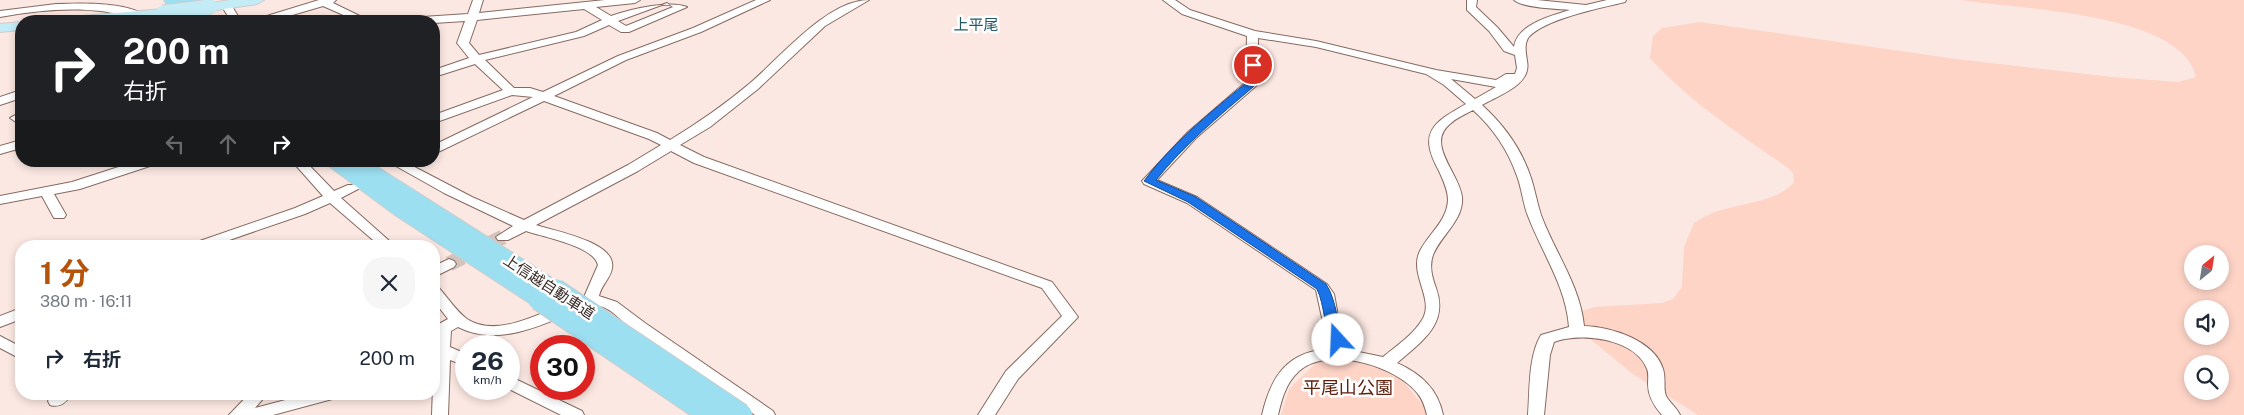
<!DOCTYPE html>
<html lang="ja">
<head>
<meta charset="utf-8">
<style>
	:root { --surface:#fff; --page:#f6f6f7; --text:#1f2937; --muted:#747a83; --accent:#b45309 }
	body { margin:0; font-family:"Public Sans","Noto Sans JP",sans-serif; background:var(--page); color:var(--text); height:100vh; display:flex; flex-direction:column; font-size:19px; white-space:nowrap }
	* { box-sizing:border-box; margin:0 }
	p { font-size:16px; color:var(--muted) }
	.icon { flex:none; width:28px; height:28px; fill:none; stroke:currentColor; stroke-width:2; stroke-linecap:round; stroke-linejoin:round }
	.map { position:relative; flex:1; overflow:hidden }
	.panel { position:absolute; left:15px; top:240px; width:425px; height:160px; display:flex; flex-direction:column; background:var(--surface); border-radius:20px; box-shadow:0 2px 8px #0003 }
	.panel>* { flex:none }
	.top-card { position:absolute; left:15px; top:15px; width:425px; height:152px; border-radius:20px; box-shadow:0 2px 8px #0003; background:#202124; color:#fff; overflow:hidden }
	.needle { width:32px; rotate:30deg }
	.tools { position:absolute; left:2184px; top:245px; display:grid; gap:10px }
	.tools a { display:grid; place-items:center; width:45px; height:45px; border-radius:50%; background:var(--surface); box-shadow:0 2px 8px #0003; font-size:25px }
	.speed { position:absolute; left:455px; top:335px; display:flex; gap:10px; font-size:25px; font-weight:700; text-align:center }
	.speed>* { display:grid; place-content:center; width:65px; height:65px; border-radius:50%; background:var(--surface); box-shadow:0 2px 8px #0003; line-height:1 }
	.speed small { font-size:12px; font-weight:400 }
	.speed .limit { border:8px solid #d22; background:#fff; color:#111 }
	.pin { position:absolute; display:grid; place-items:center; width:42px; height:42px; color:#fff; margin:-21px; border:2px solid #fff; border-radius:50%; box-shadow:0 1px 5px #0007 }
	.me { position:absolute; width:55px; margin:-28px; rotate:340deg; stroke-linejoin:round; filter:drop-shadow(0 0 4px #0008) }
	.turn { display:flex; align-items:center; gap:18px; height:105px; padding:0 25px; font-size:22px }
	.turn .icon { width:65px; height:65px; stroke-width:2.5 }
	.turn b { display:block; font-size:35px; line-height:42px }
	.lanes { display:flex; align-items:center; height:48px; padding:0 25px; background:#0003; justify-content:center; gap:25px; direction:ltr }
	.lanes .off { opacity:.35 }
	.round { display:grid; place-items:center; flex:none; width:52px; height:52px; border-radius:20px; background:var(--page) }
	.overview { display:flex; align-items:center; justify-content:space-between; height:85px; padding:0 25px }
	h1 { font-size:30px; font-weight:700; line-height:38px; color:var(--accent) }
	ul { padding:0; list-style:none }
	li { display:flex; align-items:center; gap:15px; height:65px; padding:0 25px }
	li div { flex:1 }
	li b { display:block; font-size:19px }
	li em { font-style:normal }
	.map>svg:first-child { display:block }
	.green { fill:#fed4c7; fill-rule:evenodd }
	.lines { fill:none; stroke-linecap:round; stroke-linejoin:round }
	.minor-tunnel { stroke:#d4c2bc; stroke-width:15; stroke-dasharray:15 8; stroke-linecap:butt }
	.minor-casing { stroke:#866a61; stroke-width:2 }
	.major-casing { stroke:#cfcccb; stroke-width:2 }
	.highway-casing { stroke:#cfcccb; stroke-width:2 }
	.minor { fill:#fff; fill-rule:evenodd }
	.major { fill:#c4ecf7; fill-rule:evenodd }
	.highway { fill:#9cdff1; fill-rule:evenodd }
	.major-bridge-casing { stroke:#cfcccb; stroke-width:17; stroke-linecap:butt }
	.highway-bridge-casing { stroke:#cfcccb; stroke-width:24; stroke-linecap:butt }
	.major-bridge { stroke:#c4ecf7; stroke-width:15 }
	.highway-bridge { stroke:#9cdff1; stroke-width:22 }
	.route { fill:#1a73e8; stroke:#114b97 }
	.labels { text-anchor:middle; stroke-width:5; stroke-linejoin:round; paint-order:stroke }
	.far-quarter-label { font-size:15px; fill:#235966; stroke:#fff }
	.street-label { font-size:15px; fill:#352925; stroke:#fff }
	.near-park-label { font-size:18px; fill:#5f220f; stroke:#fff }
</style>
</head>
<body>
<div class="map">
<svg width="2244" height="415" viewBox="0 0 2244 415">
	<rect width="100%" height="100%" fill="#fce8e2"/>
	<!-- green -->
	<g class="green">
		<path d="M1961,0H2244V415H1698L1633,374L1585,335L1579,312L1594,307L1662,303L1673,299L1682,287L1684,247L1694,223C1700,219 1707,215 1715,212C1736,204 1781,201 1794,182L1793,173L1788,168C1740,134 1689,102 1650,58L1653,36L1662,28L1700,22L1956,59L2112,77L2178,82L2196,77C2183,12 2015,9 1961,0ZM2192,254H2220V281H2192ZM2192,309H2220V336H2192ZM2192,364H2220V391H2192Z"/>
		<polygon points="1352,359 1399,376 1427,410 1427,415 1281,415 1289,389 1317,362"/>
	</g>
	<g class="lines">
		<!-- minor-tunnel -->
		<polyline class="minor-tunnel" points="449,264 503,237"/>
		<!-- minor casing -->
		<g class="minor-casing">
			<g id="minor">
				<polygon points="319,0 336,0 333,3 370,21 357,21 323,6 272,21 256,21 257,19"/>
				<path d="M473,0H483L479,13L605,0H640L635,3L596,7L611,16C631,9 670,0 687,7L629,32H621L609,25L584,36L485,60L514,88H530L543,92L618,56L693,28L756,0H770L701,32L626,60L554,96L657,133L670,140C698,123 724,105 749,84C780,58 827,0 869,0L825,26L758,89L710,127L680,145L704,157L1052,282L1078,317L1018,379L995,415H978L1006,371L1062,316L1042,288L694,163L671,151L638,171L536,225C554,231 617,242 612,268C611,278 601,285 599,296L617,302L645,323L773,411L775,415H755C716,387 675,361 636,333C625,325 613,309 600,306C590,303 580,309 571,313C535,328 496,346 458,327L451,331L450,347L466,354V366L450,360L448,415H432L435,329L437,325L448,319L434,301V286L439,288C448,298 456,311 467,319C501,341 550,306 584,297L598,265C594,246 543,237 526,231L508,240H498L496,237L513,226L444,193L387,161H403L472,197L524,220L628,165L661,145L649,139L544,101L434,154V145L533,97L512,95L434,123V115L503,90L475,64L434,77V70L469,58L457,43L465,21L434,23L402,21L407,18L468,14ZM667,3L673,7L626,26L618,21ZM584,9L602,20L576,32L479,55L469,43L477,20Z"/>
				<path d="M1163,0H1175L1190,10L1255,31L1316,41L1436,70L1496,80L1506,74H1515L1517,68L1515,55L1504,51L1489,31L1467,10V0H1477L1476,7L1497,27L1514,47C1517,24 1551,16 1570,10C1557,9 1523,8 1514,0H1537L1586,5L1607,0H1626L1625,2C1601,8 1543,19 1528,38C1524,45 1526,53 1527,61C1532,85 1499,95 1482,105C1504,125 1522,150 1531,178C1535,190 1537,203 1541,215C1555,253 1580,285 1584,326C1611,327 1654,340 1663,369C1666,378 1663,388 1666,396C1670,403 1677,408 1680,415H1662C1654,406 1648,396 1648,384C1648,379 1649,373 1647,369C1635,338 1580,332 1554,342L1550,355L1544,415H1528C1530,390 1528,357 1541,335L1569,327C1566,286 1542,253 1528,216C1523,204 1522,189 1517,176C1508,150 1493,128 1473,110C1466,114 1456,118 1450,124C1425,144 1460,174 1462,197C1464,220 1441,235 1433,255C1429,266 1432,277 1436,288C1449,324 1422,341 1397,363C1421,374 1438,389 1443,415H1427C1425,407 1423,400 1418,394C1397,366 1328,345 1299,371C1286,383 1282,398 1278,415H1262C1271,376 1288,350 1332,349L1324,327L1316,290L1187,203L1144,184L1142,181L1188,132L1246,82L1247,36L1182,14ZM1258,38L1316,47L1426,74L1444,85L1466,104C1432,123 1418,133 1439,171C1443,180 1448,190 1448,200C1447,222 1427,235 1419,253C1410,276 1435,300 1422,320C1413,335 1396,346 1383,357L1349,350L1340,327L1334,294L1327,284L1197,197L1157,180L1196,138L1256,86L1258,83ZM1451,79L1496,87L1475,99Z"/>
				<polygon points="226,2 230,3 241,21 231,21 221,5"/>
				<path d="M56,4C82,3 135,1 153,21C136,22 119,13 101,11C67,7 33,11 0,17V11Z"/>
				<polygon points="21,90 21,98 0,105 0,97"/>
				<polygon points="21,112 21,120 16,122 10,118"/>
				<polygon points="21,140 21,148 0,154 0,146"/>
				<polygon points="137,161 157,161 156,164 80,189 54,194 66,215 64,218 54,218 42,196 0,204 0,196 72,182"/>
				<polygon points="292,161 305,161 334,191 348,185 358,185 360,188 341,198 395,246 380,246 330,203 305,214 212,246 192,246 194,243 295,208 323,196"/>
				<polygon points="449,259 454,261 456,264 454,267 434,277 434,266"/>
				<polygon points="21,308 21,319 0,327 0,316"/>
				<polygon points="0,336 21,347 21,359 0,348"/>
				<polygon points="509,376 582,411 584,415 561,415 509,389"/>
				<path d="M53,394H71C66,403 60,408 50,405L48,401Z"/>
				<polygon points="249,394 267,394 255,408 308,394 338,394 336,398 273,415 229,415"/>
			</g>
		</g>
		<!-- major casing -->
		<g class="major-casing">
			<g id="major">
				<polygon points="230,0 264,0 257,4 210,11 203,7 205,4"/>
				<polygon points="163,9 168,10 170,13 168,16 116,21 64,21 71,17"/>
				<polygon points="21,22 21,30 0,32 0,24"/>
			</g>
		</g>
		<!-- highway casing -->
		<g class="highway-casing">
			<g id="highway">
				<polygon points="164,0 180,0 194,21 178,21"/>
				<polygon points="180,0 196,0 210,21 194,21"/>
				<polygon points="322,161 344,161 347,164 346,161 368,161 563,285 566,290 563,295 555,297 547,295 550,299 547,304 539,306 531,304 395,215"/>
			</g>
		</g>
		<!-- minor -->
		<use href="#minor" class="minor"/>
		<!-- major -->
		<use href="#major" class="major"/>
		<!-- highway -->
		<use href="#highway" class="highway"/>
		<!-- major-bridge casing -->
		<g class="major-bridge-casing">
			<polyline id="major-bridge" points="163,13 210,7"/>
		</g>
		<!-- highway-bridge casing -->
		<g class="highway-bridge-casing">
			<g id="highway-bridge">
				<polyline points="555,290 741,415"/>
				<polyline points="539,299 710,415"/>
			</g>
		</g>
		<!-- major-bridge -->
		<use href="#major-bridge" class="major-bridge"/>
		<!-- highway-bridge -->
		<use href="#highway-bridge" class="highway-bridge"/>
	</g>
	<!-- route -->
	<path class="route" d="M1253,62L1258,65V80L1253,87C1219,116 1184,145 1156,180L1196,197L1326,284C1337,301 1336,322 1345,340L1343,343H1334C1323,326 1325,306 1317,289L1188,202L1144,181C1172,143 1210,113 1246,83L1248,65Z"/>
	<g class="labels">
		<!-- far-quarter labels -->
		<g class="far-quarter-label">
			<text x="976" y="30">上平尾</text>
		</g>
		<!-- street labels -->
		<g class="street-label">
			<text transform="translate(549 287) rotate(33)" y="5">上信越自動車道</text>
		</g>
		<!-- near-park labels -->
		<g class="near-park-label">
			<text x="1348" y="394">平尾山公園</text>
		</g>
	</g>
</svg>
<div class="tools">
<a><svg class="needle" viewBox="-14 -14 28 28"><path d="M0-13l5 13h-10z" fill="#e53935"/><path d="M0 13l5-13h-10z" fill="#747a83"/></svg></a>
<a><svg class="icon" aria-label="sound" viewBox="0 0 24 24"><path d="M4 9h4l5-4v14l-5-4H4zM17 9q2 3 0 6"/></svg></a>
<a><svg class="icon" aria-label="search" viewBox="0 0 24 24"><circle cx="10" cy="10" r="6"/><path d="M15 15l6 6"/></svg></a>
</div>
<div class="speed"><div>26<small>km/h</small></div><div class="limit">30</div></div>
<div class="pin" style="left:1253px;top:65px;background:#d93025"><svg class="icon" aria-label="arrive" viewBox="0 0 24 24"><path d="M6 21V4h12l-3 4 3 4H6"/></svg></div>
<svg class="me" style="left:1338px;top:340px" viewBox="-20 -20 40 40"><circle r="19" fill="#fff"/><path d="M0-13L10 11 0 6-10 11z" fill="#1a73e8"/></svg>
<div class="top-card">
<div class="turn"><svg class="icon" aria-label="right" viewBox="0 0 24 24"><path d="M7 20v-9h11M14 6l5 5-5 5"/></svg><div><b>200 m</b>右折</div></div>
<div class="lanes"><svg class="icon off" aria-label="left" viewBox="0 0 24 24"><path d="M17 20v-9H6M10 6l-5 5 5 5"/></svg><svg class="icon off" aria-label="ahead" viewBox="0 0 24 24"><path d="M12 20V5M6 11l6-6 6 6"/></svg><svg class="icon" aria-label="right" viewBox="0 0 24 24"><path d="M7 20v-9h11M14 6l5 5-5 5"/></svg></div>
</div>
<section class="panel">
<div class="overview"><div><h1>1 分</h1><p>380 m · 16:11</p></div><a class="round"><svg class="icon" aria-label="close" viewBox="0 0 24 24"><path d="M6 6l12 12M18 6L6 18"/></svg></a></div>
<ul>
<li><svg class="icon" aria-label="right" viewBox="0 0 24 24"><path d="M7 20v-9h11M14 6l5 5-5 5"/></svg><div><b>右折</b></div><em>200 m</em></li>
</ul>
</section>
</div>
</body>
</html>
